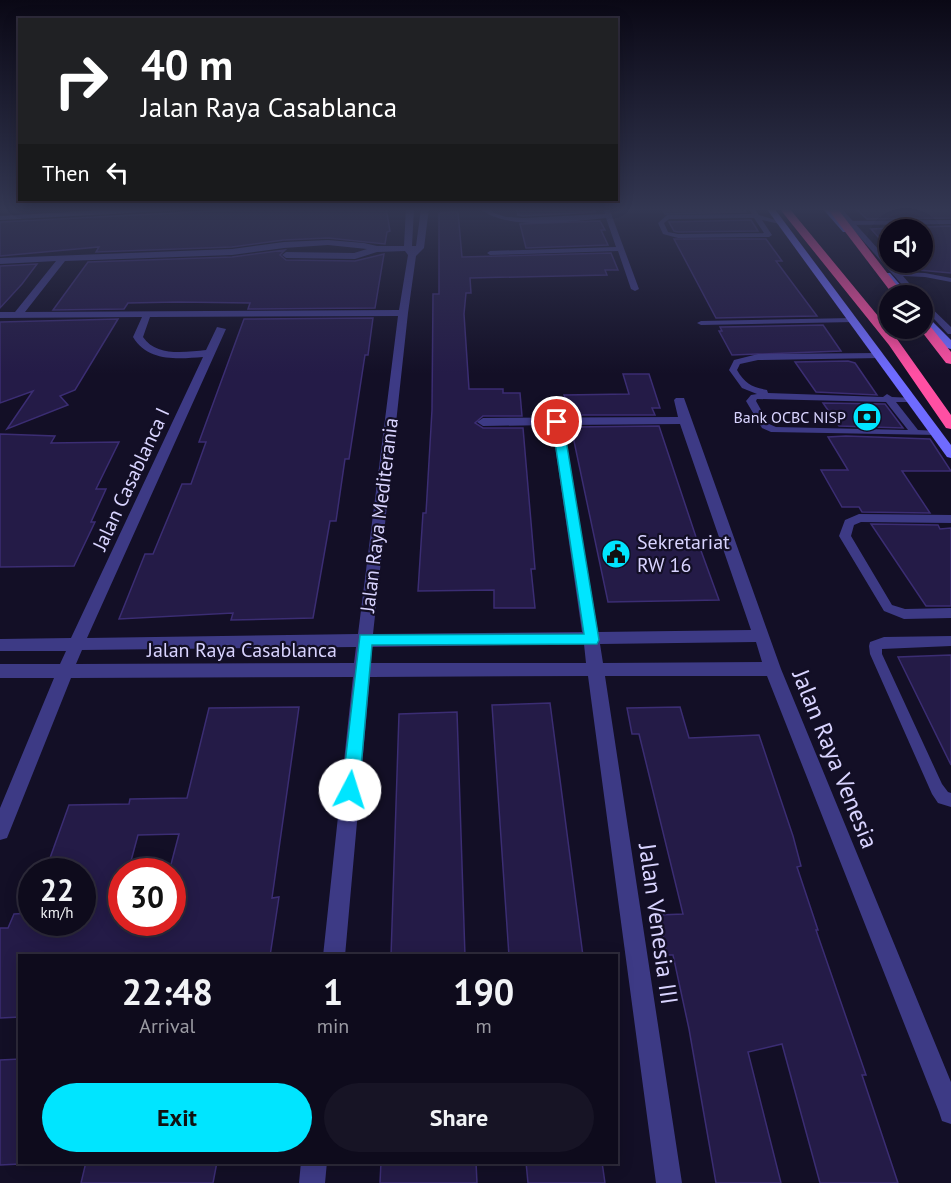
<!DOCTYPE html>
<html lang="en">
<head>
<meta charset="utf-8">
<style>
	:root { --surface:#0e0b1c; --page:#171425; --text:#f1f3f6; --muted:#9b9ba3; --line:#2e2b3b; --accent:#00e5ff }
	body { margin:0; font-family:"PT Sans",sans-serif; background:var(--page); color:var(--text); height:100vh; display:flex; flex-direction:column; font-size:22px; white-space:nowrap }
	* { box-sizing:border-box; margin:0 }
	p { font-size:20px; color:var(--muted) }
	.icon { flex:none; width:33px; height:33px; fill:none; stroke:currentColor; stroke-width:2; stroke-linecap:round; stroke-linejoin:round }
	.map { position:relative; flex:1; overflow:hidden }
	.details { position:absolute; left:18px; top:954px; width:600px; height:210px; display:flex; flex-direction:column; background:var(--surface); border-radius:0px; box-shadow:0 3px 15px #0003,0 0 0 2px var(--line) }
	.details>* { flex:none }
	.top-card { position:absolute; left:18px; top:18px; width:600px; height:183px; border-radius:0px; box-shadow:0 3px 15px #0003,0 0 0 2px var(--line); background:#202124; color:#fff; overflow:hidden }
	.tools { position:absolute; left:879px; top:219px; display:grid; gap:12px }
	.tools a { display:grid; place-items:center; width:54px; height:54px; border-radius:50%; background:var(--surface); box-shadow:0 3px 15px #0003,0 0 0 2px var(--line); font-size:30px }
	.speed { position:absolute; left:18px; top:858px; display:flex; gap:12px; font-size:30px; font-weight:700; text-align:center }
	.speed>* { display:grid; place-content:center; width:78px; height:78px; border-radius:50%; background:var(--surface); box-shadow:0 3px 15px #0003,0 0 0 2px var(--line); line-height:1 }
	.speed small { font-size:15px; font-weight:400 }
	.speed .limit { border:9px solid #d22; background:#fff; color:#111 }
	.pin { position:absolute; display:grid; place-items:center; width:51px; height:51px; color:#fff; margin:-26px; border:3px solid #fff; border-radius:50%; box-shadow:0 2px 6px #0007 }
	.me { position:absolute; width:66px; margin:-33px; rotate:5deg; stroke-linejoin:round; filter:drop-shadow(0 0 4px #0008) }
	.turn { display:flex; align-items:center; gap:21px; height:126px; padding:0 24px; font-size:27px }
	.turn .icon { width:78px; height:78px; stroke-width:2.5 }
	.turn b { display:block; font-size:42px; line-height:51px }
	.then { display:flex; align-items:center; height:57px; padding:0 24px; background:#0003; gap:12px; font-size:22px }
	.eta { display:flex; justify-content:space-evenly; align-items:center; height:102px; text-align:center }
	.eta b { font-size:36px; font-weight:700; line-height:42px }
	.cta { display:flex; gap:12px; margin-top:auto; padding:12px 24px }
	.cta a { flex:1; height:69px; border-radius:36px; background:var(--accent); color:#111; font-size:24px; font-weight:700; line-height:69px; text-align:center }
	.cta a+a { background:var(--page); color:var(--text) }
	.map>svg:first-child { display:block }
	.building { fill:#241b47; stroke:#3b2d73; stroke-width:1.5; fill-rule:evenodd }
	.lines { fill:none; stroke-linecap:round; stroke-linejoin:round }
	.lane { fill:#3d3a85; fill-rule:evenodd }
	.street { fill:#3d3a85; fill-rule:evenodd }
	.secondary { fill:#6f6bff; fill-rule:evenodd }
	.highway { fill:#ff4fa3; fill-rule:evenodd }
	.route { fill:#00e5ff; stroke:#0095a6; stroke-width:1.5 }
	.labels { text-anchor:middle; stroke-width:4.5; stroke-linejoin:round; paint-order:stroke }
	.far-poi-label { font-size:16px; fill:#d9d4ff; stroke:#130f26; text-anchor:end }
	.street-label { font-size:20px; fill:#d9d4ff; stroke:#130f26 }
	.poi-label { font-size:20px; fill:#d9d4ff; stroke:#130f26; text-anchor:start }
	.near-street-label { font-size:24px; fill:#d9d4ff; stroke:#130f26 }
</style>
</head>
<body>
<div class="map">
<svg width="951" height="1183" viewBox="0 0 951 1183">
	<rect width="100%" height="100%" fill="#130f26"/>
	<!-- building -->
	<g class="building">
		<polygon points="269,208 386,208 390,231 387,232 385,244 328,238 284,240 232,247 96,252 99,247 0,256 0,222"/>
		<polygon points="516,208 593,208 595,212 523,216 518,215"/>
		<polygon points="661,208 743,208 746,212 665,214"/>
		<polygon points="855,208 951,208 951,218 867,219"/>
		<polygon points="458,212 462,257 611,253 618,270 605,270 607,275 470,278 471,293 466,293 464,314 469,389 503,389 503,393 520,393 522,416 483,416 475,423 483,428 523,428 535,569 531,569 535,608 494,608 494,590 418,591 423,513 426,513 432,410 433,294 439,294 439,213"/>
		<polygon points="751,220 758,231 678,232 674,231 669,222"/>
		<polygon points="600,221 605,230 601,230 608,245 526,248 520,224"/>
		<polygon points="951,226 951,273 907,269 901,262 922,262 922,230 890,230 890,250 871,229"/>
		<polygon points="674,239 766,239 782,261 776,261 817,316 716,318"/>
		<polygon points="285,250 280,255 286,260 355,261 384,254 375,308 248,309 250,303 178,302 128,303 124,309 53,310 88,262 232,257"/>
		<polygon points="37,264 22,284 0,308 0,266"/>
		<polygon points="373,318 368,355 365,355 349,459 345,459 336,521 330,521 313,618 231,620 233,613 119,619 145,554 153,554 182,484 191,484 206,442 199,442 244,319"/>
		<polygon points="118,319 75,390 60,396 68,405 7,429 33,391 0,403 0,322"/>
		<polygon points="823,325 841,351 732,355 719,331 722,331 720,327"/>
		<polygon points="848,361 855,363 877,395 816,392 795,362"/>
		<polygon points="623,374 649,374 660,408 652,408 655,415 569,415 564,395 629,394"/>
		<polygon points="823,403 885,404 903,428 839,426"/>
		<polygon points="659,426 696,537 719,600 608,602 571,427"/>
		<polygon points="0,434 55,436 51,443 119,442 96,489 106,489 91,522 95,522 74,566 0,567"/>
		<polygon points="846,436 930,439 951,471 902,471 930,513 862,512 859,507 842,507 821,470 848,470 828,437"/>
		<polygon points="871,524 938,525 940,529 951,528 951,606 926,606"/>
		<polygon points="951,655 951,765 898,657"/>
		<polygon points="550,703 583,956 509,956 492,705"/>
		<path d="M299,707L272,898L279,897L270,956H20V1017L0,1018V928H8L14,914L32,913V922H82V872H45L69,805L129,804L130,799L187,798L209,708ZM179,834L169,872H172V922H118L122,911V872H128L138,835Z"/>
		<polygon points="680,707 689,738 759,735 793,836 801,866 797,867 818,930 816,930 866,1075 862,1075 898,1183 820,1183 782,1044 748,1052 781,1183 716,1183 689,1029 673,955 667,955 659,915 683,914 639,734 632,734 627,708"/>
		<polygon points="457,712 465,956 391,956 399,714"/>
		<polygon points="20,1059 20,1164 0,1165 0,1060"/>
		<polygon points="86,1162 217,1162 213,1183 81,1183"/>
		<polygon points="381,1162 476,1162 477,1183 380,1183"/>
		<polygon points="526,1162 602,1162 605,1183 528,1183"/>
	</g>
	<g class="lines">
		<!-- lane -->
		<g class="lane">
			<path d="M479,208H487L494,213L506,217L523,218L605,214L603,209L609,208L639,289L635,291L631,289L618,251L490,255L487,253L490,251L616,247L606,218C571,221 508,232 479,208Z"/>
			<path d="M748,208H754L759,215L783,222L780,224L762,220L772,235L769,237L678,238L663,234L658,223L667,215L752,214ZM754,218L764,233L678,234L668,232L664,223L669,219Z"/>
			<polygon points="834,208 841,208 899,272 925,273 951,278 951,282 925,277 903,276 920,296 912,296"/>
			<polygon points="922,299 951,327 951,334 948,334 922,306"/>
			<polygon points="852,318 855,318 855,322 701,325 697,323 701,321"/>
			<path d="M878,353L881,354V358L758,360L740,364L737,370C745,384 752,387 767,390L768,393L883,397L887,394L892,397L914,398V402H896L918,430L938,431V435L771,432L762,428L746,401L751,395L757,394L742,388L729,370L734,360L758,354ZM757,399L886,402L908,430L776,427L769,424L756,401Z"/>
			<polygon points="859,514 951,515 951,523 861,522 854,525 851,536 892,605 905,609 951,608 951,618 904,619 884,611 839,536 845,520"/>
			<polygon points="951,636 951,646 882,649 882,654 942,784 948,792 951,793 951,807 938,803 932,794 870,654 869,646 870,642 884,637"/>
		</g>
		<!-- street -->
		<g class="street">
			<polygon points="137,208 188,208 184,210 0,220 0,216"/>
			<path d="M406,208H414L412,246H416L421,208H429L424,248L416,256L408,313L373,634L582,632L552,425L483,426L477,422L483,418L678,417L674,400L676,398H684L781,669L951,1082V1124L942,1121L939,1112L767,676H605L682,1183H656L588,676L370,677L345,956H323L353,677L71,678L7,838L0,840V808L54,678H0V664H60L66,651H0V639L71,638L203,357C178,359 148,362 133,337L142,317L0,318V312H15L56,261L0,264V258L232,249L284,242L328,240L364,243L377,246H404ZM328,245L367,249L354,253L286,252L282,255L286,258L355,259L377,252L405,251L408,255L399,310L25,312L65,261L232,255L284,248ZM398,316L358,634L87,638L226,329L217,327L206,350C186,352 156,357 143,337L150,317ZM680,424L751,630L598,632L563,425ZM756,642L762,662L603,663L600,644ZM584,644L586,663H371L372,647ZM356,647L354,663L76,664L82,650Z"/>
			<polygon points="951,220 951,224 839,225 835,223 839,221"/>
			<polygon points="301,1162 327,1162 325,1183 299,1183"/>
		</g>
		<!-- secondary -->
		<g class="secondary">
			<polygon points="766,208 774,208 951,445 951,458 947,457"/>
			<polygon points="822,208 830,208 849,228 849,232 843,232"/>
			<polygon points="884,273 890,273 910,296 900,296 884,277"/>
			<polygon points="922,311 951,340 951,349 947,348 922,321"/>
		</g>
		<!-- highway -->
		<g class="highway">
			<polygon points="779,208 789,208 897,339 951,415 951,429 946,428 889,345"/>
			<polygon points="827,208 837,208 905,296 894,296"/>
			<polygon points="922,321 926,321 951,352 951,364 946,363 919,328 922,328"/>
		</g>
	</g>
	<!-- sky -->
	<linearGradient id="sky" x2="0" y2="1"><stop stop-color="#0a0815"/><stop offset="0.56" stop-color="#333752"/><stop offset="1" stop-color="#333752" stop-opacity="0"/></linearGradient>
	<rect width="951" height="374" fill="url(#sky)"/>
	<!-- route -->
	<polygon class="route" points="557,418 563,422 599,640 597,644 372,645 359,790 356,795 350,797 344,795 342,790 360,635 584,634 552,422"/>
	<!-- icons -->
	<defs>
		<g id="bank-disc" transform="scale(1.5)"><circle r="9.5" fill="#00e5ff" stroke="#130f26"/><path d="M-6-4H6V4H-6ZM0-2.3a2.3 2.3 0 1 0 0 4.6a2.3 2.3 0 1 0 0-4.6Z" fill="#111"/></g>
		<g id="civic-disc" transform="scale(1.5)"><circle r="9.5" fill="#00e5ff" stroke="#130f26"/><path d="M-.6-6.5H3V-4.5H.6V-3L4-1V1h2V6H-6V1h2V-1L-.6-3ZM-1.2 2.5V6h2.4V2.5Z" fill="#111"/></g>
	</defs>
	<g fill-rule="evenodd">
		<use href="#bank-disc" x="867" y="417"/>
		<use href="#civic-disc" x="616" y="554"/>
	</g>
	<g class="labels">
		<!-- far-poi labels -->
		<g class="far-poi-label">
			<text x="846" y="423">Bank OCBC NISP</text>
		</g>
		<!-- street labels -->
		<g class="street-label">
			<text transform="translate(131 479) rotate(-65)" y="7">Jalan Casablanca I</text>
			<text transform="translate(379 515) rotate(-83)" y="7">Jalan Raya Mediterania</text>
			<text x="242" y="657">Jalan Raya Casablanca</text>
		</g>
		<!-- poi labels -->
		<g class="poi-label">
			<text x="637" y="549">Sekretariat<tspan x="637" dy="23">RW 16</tspan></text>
		</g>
		<!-- near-street labels -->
		<g class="near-street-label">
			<text transform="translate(835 759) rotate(68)" y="8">Jalan Raya Venesia</text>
			<text transform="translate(658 924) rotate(82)" y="8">Jalan Venesia III</text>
		</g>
	</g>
</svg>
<div class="tools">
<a><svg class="icon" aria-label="sound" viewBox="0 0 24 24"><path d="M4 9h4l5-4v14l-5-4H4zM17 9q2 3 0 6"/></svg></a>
<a><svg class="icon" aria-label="layers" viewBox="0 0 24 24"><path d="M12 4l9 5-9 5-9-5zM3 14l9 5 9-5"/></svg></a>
</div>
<div class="speed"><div>22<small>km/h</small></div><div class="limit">30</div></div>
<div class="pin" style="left:557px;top:422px;background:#d93025"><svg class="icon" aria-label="arrive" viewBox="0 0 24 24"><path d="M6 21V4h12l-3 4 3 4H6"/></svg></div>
<svg class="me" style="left:350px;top:790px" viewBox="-20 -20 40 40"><circle r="19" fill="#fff"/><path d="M0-13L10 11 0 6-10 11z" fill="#00e5ff"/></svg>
<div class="top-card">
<div class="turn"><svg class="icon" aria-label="right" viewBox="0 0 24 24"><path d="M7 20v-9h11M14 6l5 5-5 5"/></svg><div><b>40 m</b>Jalan Raya Casablanca</div></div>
<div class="then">Then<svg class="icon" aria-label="left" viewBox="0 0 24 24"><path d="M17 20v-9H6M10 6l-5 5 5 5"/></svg></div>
</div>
<section class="details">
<div class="eta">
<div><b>22:48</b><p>Arrival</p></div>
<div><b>1</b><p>min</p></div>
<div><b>190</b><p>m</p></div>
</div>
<div class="cta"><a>Exit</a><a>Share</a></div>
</section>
</div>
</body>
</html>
